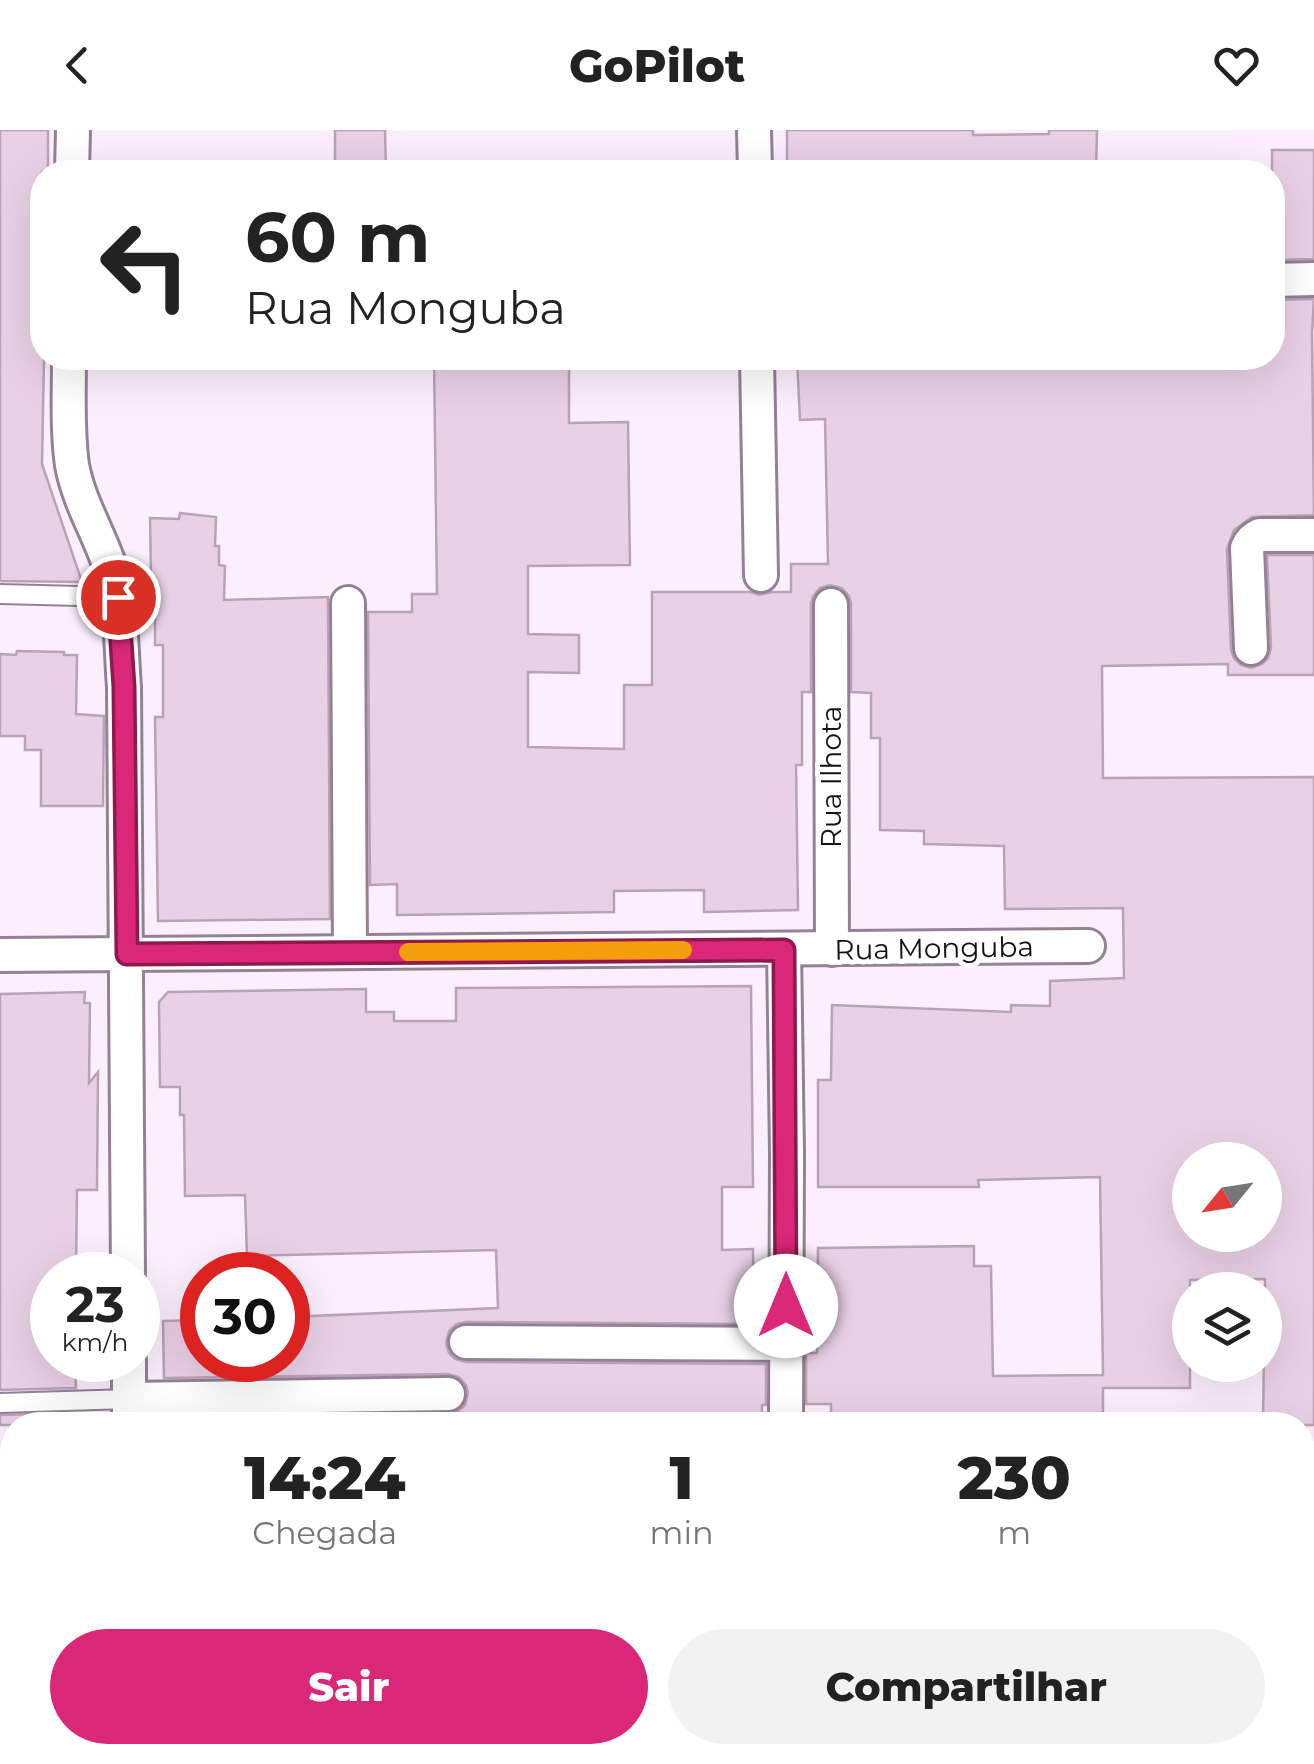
<!DOCTYPE html>
<html lang="pt">
<head>
<meta charset="utf-8">
<style>
	:root { --surface:#fff; --page:#f2f2f2; --text:#222; --muted:#767676; --accent:#db2777 }
	body { margin:0; font-family:Montserrat,sans-serif; background:var(--page); color:var(--text); height:100vh; display:flex; flex-direction:column; font-size:38px; white-space:nowrap }
	* { box-sizing:border-box; margin:0 }
	p { font-size:32px; color:var(--muted) }
	.icon { flex:none; width:55px; height:55px; fill:none; stroke:currentColor; stroke-width:2; stroke-linecap:round; stroke-linejoin:round }
	.map { position:relative; flex:1; overflow:hidden }
	.drawer { position:absolute; left:0px; top:1282px; width:1315px; height:352px; display:flex; flex-direction:column; background:var(--surface); border-radius:40px 40px 0 0; box-shadow:0 10px 40px #0002 }
	.drawer>* { flex:none }
	.banner { position:absolute; left:30px; top:30px; width:1255px; height:210px; border-radius:40px; box-shadow:0 10px 40px #0002; background:#fff; color:var(--text); overflow:hidden }
	.needle { width:65px; rotate:240deg }
	.tools { position:absolute; left:1172px; top:1012px; display:grid; gap:20px }
	.tools a { display:grid; place-items:center; width:110px; height:110px; border-radius:50%; background:var(--surface); box-shadow:0 10px 40px #0002; font-size:50px }
	.speed { position:absolute; left:30px; top:1122px; display:flex; gap:20px; font-size:50px; font-weight:700; text-align:center }
	.speed>* { display:grid; place-content:center; width:130px; height:130px; border-radius:50%; background:var(--surface); box-shadow:0 10px 40px #0002; line-height:1 }
	.speed small { font-size:25px; font-weight:400 }
	.speed .limit { border:15px solid #d22; background:#fff; color:#111 }
	.pin { position:absolute; display:grid; place-items:center; width:85px; height:85px; color:#fff; margin:-42px; border:5px solid #fff; border-radius:50%; box-shadow:0 2px 10px #0007 }
	.me { position:absolute; width:110px; margin:-55px; rotate:0deg; stroke-linejoin:round; filter:drop-shadow(0 0 8px #0008) }
	.turn { display:flex; align-items:center; gap:35px; height:210px; padding:0 50px; font-size:45px }
	.turn .icon { width:130px; height:130px; stroke-width:2.5 }
	.turn b { display:block; font-size:70px; line-height:85px }
	.eta { display:flex; justify-content:space-evenly; align-items:center; height:170px; text-align:center }
	.eta b { font-size:60px; font-weight:800; line-height:70px }
	.button { display:flex; gap:20px; margin-top:auto; padding:20px 50px }
	.button a { flex:1; height:115px; border-radius:60px; background:var(--accent); color:#fff; font-size:40px; font-weight:800; line-height:115px; text-align:center }
	.button a+a { background:var(--page); color:var(--text) }
	header { display:flex; justify-content:space-between; align-items:center; height:130px; padding:0 50px; background:var(--surface); font-size:45px; font-weight:800 }
	.map>svg:first-child { display:block }
	.built { fill:#fce1fe }
	.building { fill:#e9d1e5; stroke:#b9a2b6; stroke-width:2.5; fill-rule:evenodd }
	.lines { fill:none; stroke-linecap:round; stroke-linejoin:round }
	.service-casing { stroke:#948196; stroke-width:22 }
	.minor-casing { stroke:#948196; stroke-width:38 }
	.path { stroke:#b3a8b4; stroke-width:6; stroke-dasharray:10 5; stroke-linecap:butt }
	.service { stroke:#fff; stroke-width:18 }
	.minor { stroke:#fff; stroke-width:32 }
	.route-casing { stroke:#8e194d; stroke-width:25 }
	.route { stroke:#db2777; stroke-width:18 }
	.slow { stroke:#f59e0b; stroke-width:18 }
	.labels { text-anchor:middle; stroke-width:10; stroke-linejoin:round; paint-order:stroke }
	.street-label { font-size:28px; fill:#160f17; stroke:#fff }
</style>
</head>
<body>
<header><svg class="icon" aria-label="back" viewBox="0 0 24 24"><path d="M15 5l-7 7 7 7"/></svg>GoPilot<svg class="icon" aria-label="heart" viewBox="0 0 24 24"><path d="M12 20l-8-8c-3-5 5-10 8-4 3-6 11-1 8 4z"/></svg></header>
<div class="map">
<svg width="1314" height="1634" viewBox="0 0 1314 1634">
	<rect width="100%" height="100%" fill="#fceffd"/>
	<!-- built -->
	<polygon class="built" points="1303,1575 1314,1575 1314,1634 1174,1634 1174,1623 1302,1622"/>
	<!-- building -->
	<g class="building">
		<polygon points="0,0 48,0 48,42 42,42 44,228 42,334 82,452 0,451"/>
		<polygon points="335,0 385,0 386,42 335,42"/>
		<polygon points="787,0 973,0 973,5 1049,4 1049,0 1097,0 1096,42 787,42"/>
		<polygon points="1272,20 1314,20 1314,129 1272,130"/>
		<path d="M1314,169L1312,203L1314,385L1252,387L1234,400L1227,419L1231,520L1234,528L1241,535L1251,538L1262,534L1268,528L1271,518L1267,425H1314V545H1228V534L1102,536L1103,648L1314,647V1295H1263L1265,1149L1190,1150V1258H1103V1295H831V1274H806V1223H817L818,1118L974,1116V1136H991L993,1246L1103,1245L1100,1047L978,1050L979,1057H818V950H831L832,875L1011,882V875L1050,876V851L1124,848L1123,778L1005,779L1004,716L924,714V701L880,700V608H871V563L851,562V474L849,466L842,458L830,455L820,458L813,466L811,474V562H802V635H796L798,780L704,782V760L614,761V782L397,785V754L370,755L368,482H412V464H437L434,228H569V293L628,292L630,435L528,436V504L579,505V543L528,542V617L624,619V555H652V462H750L760,465L772,462H791V434H828L825,289L800,290L797,228H1272V170ZM1190,1030H1265V1105H1190Z"/>
		<polygon points="180,383 216,387 215,416 219,416 219,435 225,436 224,470 328,467 330,789 158,791 155,587 163,587 163,515 155,515 155,448 151,448 150,388 179,389"/>
		<polygon points="17,521 64,522 64,525 77,525 76,584 104,586 103,676 41,676 41,620 25,620 25,606 0,606 0,524 16,525"/>
		<polygon points="751,856 753,1057 722,1057 722,1120 753,1119 754,1194 466,1192 457,1194 449,1201 446,1213 449,1223 455,1229 466,1232 766,1234 766,1275 762,1275 762,1295 164,1295 164,1288 448,1284 457,1282 465,1275 468,1263 466,1255 459,1247 448,1244 164,1248 163,1191 202,1190 202,1230 288,1230 288,1187 498,1178 496,1120 247,1126 245,1065 185,1066 184,985 180,985 180,957 160,957 159,872 168,862 366,859 366,882 394,882 394,891 456,891 456,858"/>
		<polygon points="85,862 84,873 90,873 89,953 98,942 97,1060 77,1060 76,1139 54,1139 52,1145 52,1230 75,1230 76,1258 0,1260 0,864"/>
		<polygon points="73,1283 73,1295 0,1295 0,1285"/>
	</g>
	<g class="lines">
		<!-- service casing -->
		<g class="service-casing">
			<g id="service">
				<polyline points="0,464 118,467"/>
				<polyline points="0,1273 129,1269"/>
			</g>
		</g>
		<!-- minor casing -->
		<g class="minor-casing">
			<g id="minor">
				<polyline points="754,0 755,42"/>
				<polyline points="72,42 73,0"/>
				<polyline points="1272,150 1314,149"/>
				<path d="M69,228C69,263 67,300 72,335C79,374 101,406 112,443C122,479 121,519 124,557L128,1145"/>
				<polyline points="757,228 761,445"/>
				<polyline points="348,473 350,822"/>
				<polyline points="831,475 832,819"/>
				<path d="M1251,518L1247,418C1250,411 1253,408 1260,405H1314"/>
				<polyline points="784,819 787,1023 786,1295"/>
				<polyline points="0,825 1088,816"/>
				<polyline points="466,1212 786,1214"/>
				<polyline points="129,1230 129,1295"/>
				<polyline points="129,1269 448,1264"/>
				<polyline points="1302,1539 1314,1539"/>
				<polyline points="0,1553 12,1553"/>
				<polyline points="132,1622 132,1634"/>
				<polyline points="410,1634 410,1622"/>
				<polyline points="1098,1634 1098,1622"/>
			</g>
		</g>
		<!-- path -->
		<polyline class="path" points="813,1634 813,1622"/>
		<!-- service -->
		<use href="#service" class="service"/>
		<!-- minor -->
		<use href="#minor" class="minor"/>
	</g>
	<g class="lines">
		<!-- route casing -->
		<g class="route-casing">
			<polyline id="route" points="118,467 124,557 127,824 784,820 786,1176"/>
		</g>
		<!-- route -->
		<use href="#route" class="route"/>
		<!-- slow -->
		<polyline class="slow" points="408,822 683,820"/>
	</g>
	<g class="labels">
		<!-- street labels -->
		<g class="street-label">
			<text transform="translate(831 647) rotate(-90)" y="10">Rua Ilhota</text>
			<text transform="translate(934 818) rotate(-1)" y="10">Rua Monguba</text>
		</g>
	</g>
</svg>
<div class="tools">
<a><svg class="needle" viewBox="-14 -14 28 28"><path d="M0-13l5 13h-10z" fill="#e53935"/><path d="M0 13l5-13h-10z" fill="#767676"/></svg></a>
<a><svg class="icon" aria-label="layers" viewBox="0 0 24 24"><path d="M12 4l9 5-9 5-9-5zM3 14l9 5 9-5"/></svg></a>
</div>
<div class="speed"><div>23<small>km/h</small></div><div class="limit">30</div></div>
<div class="pin" style="left:118px;top:467px;background:#d93025"><svg class="icon" aria-label="arrive" viewBox="0 0 24 24"><path d="M6 21V4h12l-3 4 3 4H6"/></svg></div>
<svg class="me" style="left:786px;top:1176px" viewBox="-20 -20 40 40"><circle r="19" fill="#fff"/><path d="M0-13L10 11 0 6-10 11z" fill="#db2777"/></svg>
<div class="banner">
<div class="turn"><svg class="icon" aria-label="left" viewBox="0 0 24 24"><path d="M17 20v-9H6M10 6l-5 5 5 5"/></svg><div><b>60 m</b>Rua Monguba</div></div>
</div>
<section class="drawer">
<div class="eta">
<div><b>14:24</b><p>Chegada</p></div>
<div><b>1</b><p>min</p></div>
<div><b>230</b><p>m</p></div>
</div>
<div class="button"><a>Sair</a><a>Compartilhar</a></div>
</section>
</div>
</body>
</html>
